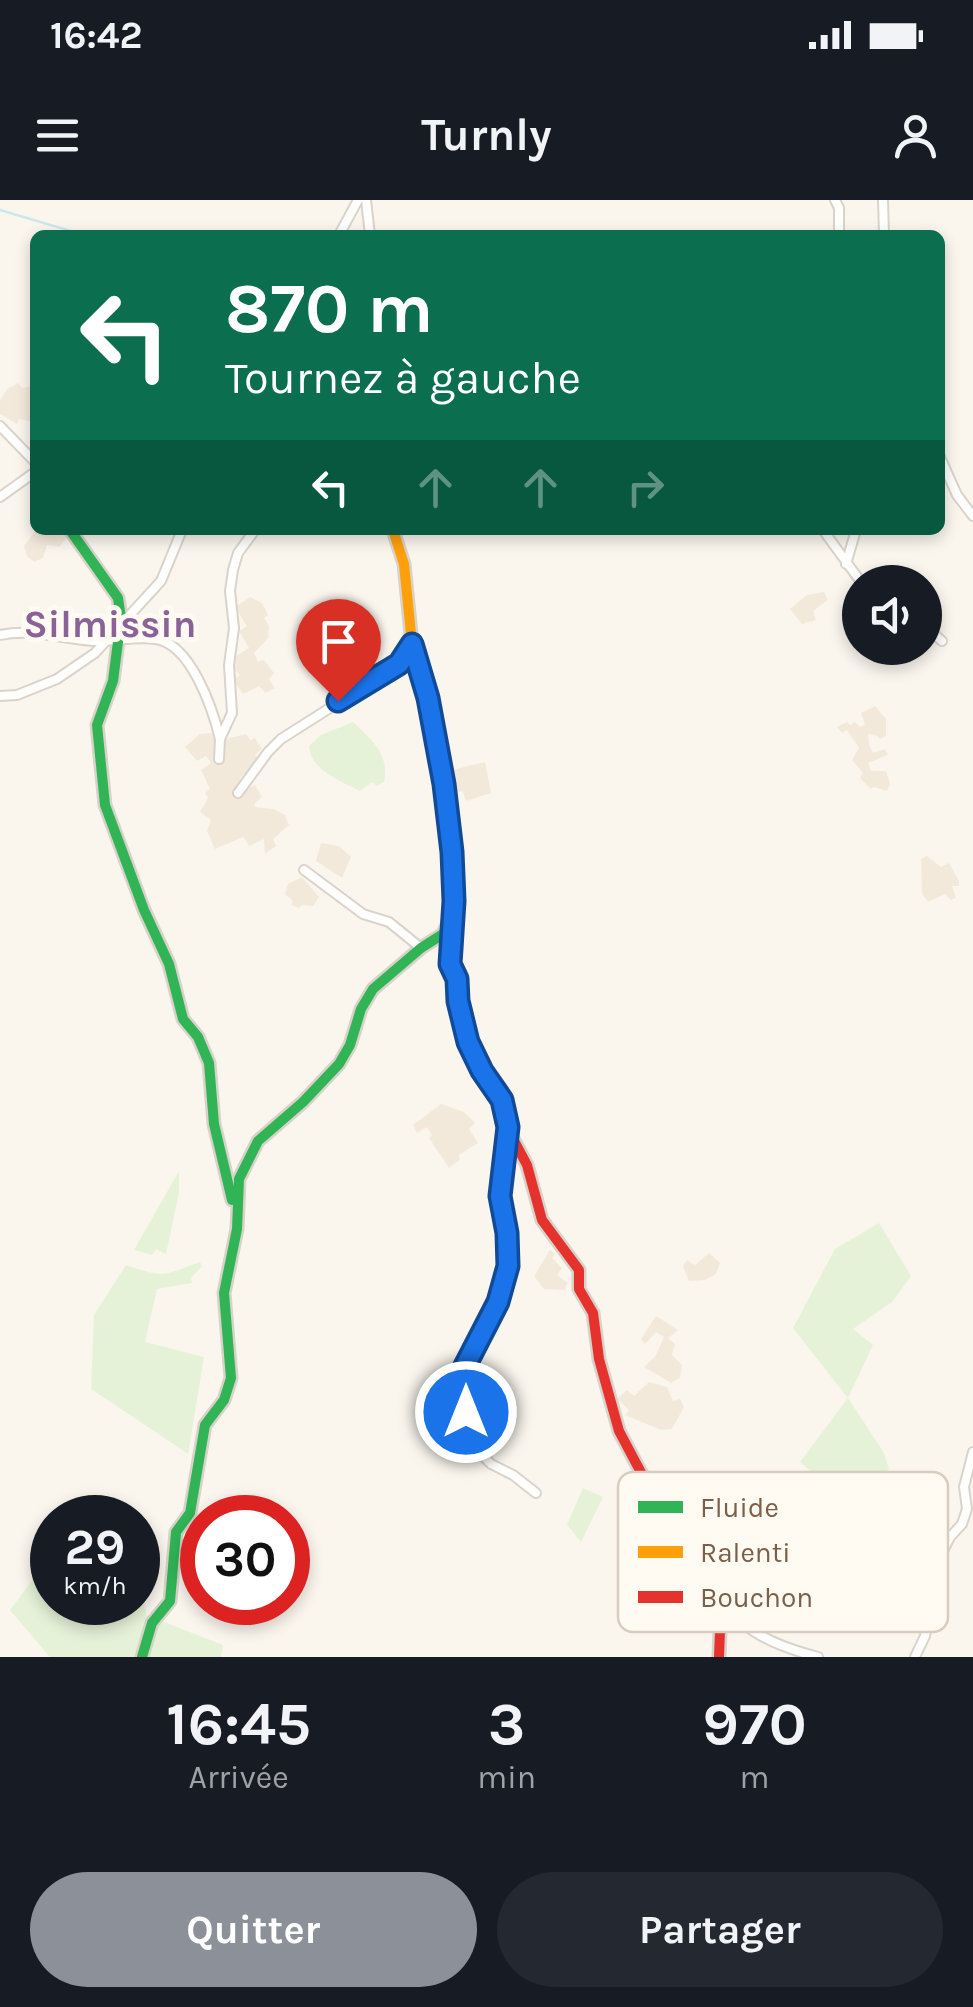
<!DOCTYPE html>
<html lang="fr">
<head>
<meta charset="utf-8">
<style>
	:root { --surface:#171b24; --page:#242831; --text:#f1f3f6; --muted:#9ea1a6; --accent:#8c9099 }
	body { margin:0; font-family:Karla,sans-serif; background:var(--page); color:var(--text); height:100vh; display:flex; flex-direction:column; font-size:38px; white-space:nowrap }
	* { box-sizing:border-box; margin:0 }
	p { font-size:32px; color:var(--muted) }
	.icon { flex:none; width:55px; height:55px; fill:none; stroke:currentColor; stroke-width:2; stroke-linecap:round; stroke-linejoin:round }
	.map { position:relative; height:1457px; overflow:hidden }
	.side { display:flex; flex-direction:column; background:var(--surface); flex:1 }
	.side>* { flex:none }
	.top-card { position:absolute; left:30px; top:30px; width:915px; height:305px; border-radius:15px; box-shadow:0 5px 15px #0003; background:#0b6e4f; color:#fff; overflow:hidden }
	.fabs { position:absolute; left:842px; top:365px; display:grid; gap:20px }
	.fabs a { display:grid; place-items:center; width:100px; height:100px; border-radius:50%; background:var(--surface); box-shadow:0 5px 15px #0003; font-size:50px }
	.speed { position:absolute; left:30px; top:1295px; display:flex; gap:20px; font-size:50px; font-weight:700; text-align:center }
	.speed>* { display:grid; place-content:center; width:130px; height:130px; border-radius:50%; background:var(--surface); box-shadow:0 5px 15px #0003; line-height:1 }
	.speed small { font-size:25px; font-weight:400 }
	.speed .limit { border:15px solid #d22; background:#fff; color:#111 }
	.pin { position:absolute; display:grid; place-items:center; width:85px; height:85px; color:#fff; margin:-102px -42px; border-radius:50% 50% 50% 0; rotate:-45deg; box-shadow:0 0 10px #0007 }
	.pin .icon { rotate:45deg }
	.me { position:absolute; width:110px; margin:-55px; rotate:0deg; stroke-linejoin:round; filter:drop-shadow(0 0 8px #0008) }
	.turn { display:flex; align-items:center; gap:35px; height:210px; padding:0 30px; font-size:45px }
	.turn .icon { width:130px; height:130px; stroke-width:2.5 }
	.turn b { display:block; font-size:70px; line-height:85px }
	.lanes { display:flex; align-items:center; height:95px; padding:0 30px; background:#0003; justify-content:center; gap:50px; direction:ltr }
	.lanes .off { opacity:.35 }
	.eta { display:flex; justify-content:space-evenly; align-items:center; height:170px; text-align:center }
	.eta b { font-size:60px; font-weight:700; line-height:70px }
	.cta { display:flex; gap:20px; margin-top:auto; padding:20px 30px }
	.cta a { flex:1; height:115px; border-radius:60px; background:var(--accent); color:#fff; font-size:40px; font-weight:700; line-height:115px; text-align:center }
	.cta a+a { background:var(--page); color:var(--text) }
	.status { display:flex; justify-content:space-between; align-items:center; height:70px; padding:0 50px; background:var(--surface); direction:ltr }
	.status svg { height:28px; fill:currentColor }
	header { display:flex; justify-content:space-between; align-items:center; height:130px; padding:0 30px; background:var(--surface); font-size:45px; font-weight:700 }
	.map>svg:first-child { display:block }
	.residential { fill:#f3e9db }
	.green { fill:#e5f2d8 }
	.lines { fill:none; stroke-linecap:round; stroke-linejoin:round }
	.stream { stroke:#cee7ec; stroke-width:2.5 }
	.street-casing { stroke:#dad3cc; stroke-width:12 }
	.fast-casing { stroke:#d8d2c9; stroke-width:15 }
	.slow-casing { stroke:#d8d2c9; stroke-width:15 }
	.jam-casing { stroke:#d8d2c9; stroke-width:15 }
	.street { stroke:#fefefc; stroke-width:8 }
	.fast { stroke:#30b455; stroke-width:10 }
	.slow { stroke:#ff9f0a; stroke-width:10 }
	.jam { stroke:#e5322d; stroke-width:10 }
	.route-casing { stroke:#114b97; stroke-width:25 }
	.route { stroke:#1a73e8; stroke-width:18 }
	.labels { text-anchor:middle; stroke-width:10; stroke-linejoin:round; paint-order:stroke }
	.quarter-label { font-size:38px; font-weight:bold; fill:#8a6298; stroke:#fffbf2 }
	.key { fill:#fffbf2; stroke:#d8ccbf; stroke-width:2.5 }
	.key-label { font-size:28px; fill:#7c5f49 }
</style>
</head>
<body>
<div class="status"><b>16:42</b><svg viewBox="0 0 49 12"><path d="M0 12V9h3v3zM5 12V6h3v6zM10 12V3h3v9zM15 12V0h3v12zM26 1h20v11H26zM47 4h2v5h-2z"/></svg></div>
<header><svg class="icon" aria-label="menu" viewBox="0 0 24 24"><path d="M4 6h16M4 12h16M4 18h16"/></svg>Turnly<svg class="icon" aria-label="person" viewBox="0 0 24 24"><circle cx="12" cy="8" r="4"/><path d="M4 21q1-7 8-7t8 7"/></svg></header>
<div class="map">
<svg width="973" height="1457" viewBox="0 0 973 1457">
	<rect width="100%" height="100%" fill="#faf6ee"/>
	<!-- residential -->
	<g class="residential">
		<polygon points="18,183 22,188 35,185 34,222 19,219 17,224 0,214 0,200 7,189"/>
		<polygon points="36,330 72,330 72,331 59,347 47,345 43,358 34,362 27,356 24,346"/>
		<polygon points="824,392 828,400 813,411 816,420 802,424 790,409 807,395"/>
		<polygon points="250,397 262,403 268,415 264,418 269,426 268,438 254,453 258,462 264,460 274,473 269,479 275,488 265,493 259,486 243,494 233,480 240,475 234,469 233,458 249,448 239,431 247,426 235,407"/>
		<polygon points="875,506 886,519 886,536 880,539 876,535 868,534 869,545 873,553 885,549 888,555 868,563 871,571 886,571 890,584 887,591 874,587 871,589 860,578 863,573 852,560 859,548 847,530 842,533 837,527 847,522 850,525 855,522 860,527 865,524 861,513"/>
		<polygon points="211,533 217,541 246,534 250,540 255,538 262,549 255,555 260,561 240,578 246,589 255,585 262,597 254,604 255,607 274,609 285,615 289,625 273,639 276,646 265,654 264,639 249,646 243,637 215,649 207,631 211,620 200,612 208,598 205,593 210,589 201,570 211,563 206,556 197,561 185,547 200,534"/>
		<polygon points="485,562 491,593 466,601 463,591 448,595 444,572"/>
		<polygon points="321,643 339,646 351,657 342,678 316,661"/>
		<polygon points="927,656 941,667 949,663 959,681 959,686 952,686 956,698 951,700 945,694 928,702 922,694 921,659"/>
		<polygon points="302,677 319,697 313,706 302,705 299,708 291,705 293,701 285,694 288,684"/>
		<polygon points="441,904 464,912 475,923 469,929 478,943 459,955 460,960 449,968 429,938 432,935 427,927 417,933 413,925"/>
		<polygon points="550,1050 555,1054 552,1058 562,1068 557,1075 568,1083 564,1090 544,1089 534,1076"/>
		<polygon points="709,1053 720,1063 716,1074 705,1080 689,1081 683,1066 687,1060 695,1065"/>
		<polygon points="656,1116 678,1130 668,1138 675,1144 672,1155 682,1165 680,1178 671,1183 644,1167 655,1157 664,1137 656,1132 645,1144 641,1139"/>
		<polygon points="649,1182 667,1187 673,1201 680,1199 684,1207 672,1229 661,1230 625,1215 629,1210 617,1199 627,1190 634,1196"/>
	</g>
	<!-- green -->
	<g class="green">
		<path d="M353,522C372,540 390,555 384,582L377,586L372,582L360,591C339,580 311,571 309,546L321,535Z"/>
		<polygon points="179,971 179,992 166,1054 156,1049 152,1055 134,1050"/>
		<polygon points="879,1023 911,1076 892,1102 853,1129 873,1145 848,1198 884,1253 889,1269 862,1296 834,1291 800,1262 848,1198 793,1128 835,1049"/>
		<path d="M200,1062L202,1066L191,1078L192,1083L157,1089L145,1142L204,1157L188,1254L91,1189L94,1115L126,1065C165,1078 162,1076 200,1062Z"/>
		<polygon points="583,1288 603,1297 581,1342 567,1325"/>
		<polygon points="52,1354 52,1402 138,1402 138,1383 144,1388 146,1415 223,1445 221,1457 50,1457 10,1410"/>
	</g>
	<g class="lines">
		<!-- stream -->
		<polyline class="stream" points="0,10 84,35"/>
		<!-- street casing -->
		<g class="street-casing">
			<g id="street">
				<polyline points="366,0 370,35"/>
				<polyline points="835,0 839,8 839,35"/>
				<polyline points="883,0 884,35"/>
				<polyline points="339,35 358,0"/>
				<polyline points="0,226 35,262"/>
				<polyline points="940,257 957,295 973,316"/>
				<polyline points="0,297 35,272"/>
				<polyline points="823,330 861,382"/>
				<polyline points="846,364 856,330"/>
				<polyline points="925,426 942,441"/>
				<path d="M0,435C32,428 61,439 93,441C113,442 135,436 155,439C191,443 213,510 220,539"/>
				<polyline points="0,496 17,495 57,479 95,453 161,381 182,330"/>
				<polyline points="219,559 220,539 232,513 229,465 234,428 230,391 233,370 238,353 255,330"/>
				<polyline points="238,593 268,552 281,539 399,464 412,444"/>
				<polyline points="304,670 363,714 389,722 421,748"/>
				<polyline points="507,927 500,989 508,1066 498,1102 465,1168 466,1212 473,1246 491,1264 513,1275 536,1293"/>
				<path d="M709,1394C746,1430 767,1444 818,1457"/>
				<polyline points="915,1457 925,1436 937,1363 950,1337 962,1324 967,1309 964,1287 973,1252"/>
			</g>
		</g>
		<!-- fast casing -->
		<g class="fast-casing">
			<g id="fast">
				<polyline points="70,330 118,398 121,418 113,481 97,525 105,605 144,710 169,764 183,819 198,837 209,863 214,924 232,1000"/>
				<polyline points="142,1457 152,1423 170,1401 176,1332 190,1313 205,1225 224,1200 231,1178 224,1093 237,1029 239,979 258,941 303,902 339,864 350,845 361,809 373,789 421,748 443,734 449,721"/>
			</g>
		</g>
		<!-- slow casing -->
		<g class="slow-casing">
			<polyline id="slow" points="393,330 404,364 412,444 425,486 444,584 454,691 449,757 457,779 458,801 468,842 481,871 503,902 510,933"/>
		</g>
		<!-- jam casing -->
		<g class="jam-casing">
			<polyline id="jam" points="510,933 527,965 542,1020 579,1070 579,1089 593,1113 599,1159 619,1231 714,1410 720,1431 719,1457"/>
		</g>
		<!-- street -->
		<use href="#street" class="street"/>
		<!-- fast -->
		<use href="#fast" class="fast"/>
		<!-- slow -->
		<use href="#slow" class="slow"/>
		<!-- jam -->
		<use href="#jam" class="jam"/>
	</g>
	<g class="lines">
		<!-- route casing -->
		<g class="route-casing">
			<polyline id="route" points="338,501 399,464 412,444 428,498 444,584 452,652 454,701 450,764 457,779 458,801 468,842 482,871 502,900 508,927 500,996 507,1033 508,1066 498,1102 464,1168 466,1212"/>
		</g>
		<!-- route -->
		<use href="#route" class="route"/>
	</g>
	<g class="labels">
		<!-- quarter labels -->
		<g class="quarter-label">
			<text x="110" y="437">Silmissin</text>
		</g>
	</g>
	<!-- legend -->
	<rect x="618" y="1272" width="330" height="160" rx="15" class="key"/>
	<rect x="638" y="1301" width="45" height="12" fill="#30b455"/>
	<rect x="638" y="1346" width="45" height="12" fill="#ff9f0a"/>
	<rect x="638" y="1391" width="45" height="12" fill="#e5322d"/>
	<g class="key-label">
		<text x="700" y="1317">Fluide</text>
		<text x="700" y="1362">Ralenti</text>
		<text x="700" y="1407">Bouchon</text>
	</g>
</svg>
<div class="fabs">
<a><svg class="icon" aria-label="sound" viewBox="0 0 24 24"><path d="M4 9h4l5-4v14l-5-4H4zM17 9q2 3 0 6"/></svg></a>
</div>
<div class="speed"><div>29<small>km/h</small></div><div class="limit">30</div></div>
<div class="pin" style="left:338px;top:501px;background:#d93025"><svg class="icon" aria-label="arrive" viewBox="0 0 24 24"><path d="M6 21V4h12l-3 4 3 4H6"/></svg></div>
<svg class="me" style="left:466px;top:1212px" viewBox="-20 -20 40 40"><circle r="17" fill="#1a73e8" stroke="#fff" stroke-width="3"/><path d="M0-11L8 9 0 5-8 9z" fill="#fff"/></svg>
<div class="top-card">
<div class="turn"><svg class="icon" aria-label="left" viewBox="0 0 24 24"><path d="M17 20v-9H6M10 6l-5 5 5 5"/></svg><div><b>870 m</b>Tournez à gauche</div></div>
<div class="lanes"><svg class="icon" aria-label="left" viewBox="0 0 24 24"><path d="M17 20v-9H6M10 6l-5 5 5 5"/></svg><svg class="icon off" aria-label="ahead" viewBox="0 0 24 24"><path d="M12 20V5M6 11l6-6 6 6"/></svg><svg class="icon off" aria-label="ahead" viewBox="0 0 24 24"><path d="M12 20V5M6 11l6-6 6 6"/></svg><svg class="icon off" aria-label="right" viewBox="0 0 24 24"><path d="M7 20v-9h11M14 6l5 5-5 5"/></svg></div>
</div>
</div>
<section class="side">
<div class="eta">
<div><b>16:45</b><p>Arrivée</p></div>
<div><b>3</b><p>min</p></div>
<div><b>970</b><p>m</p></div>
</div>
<div class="cta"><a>Quitter</a><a>Partager</a></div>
</section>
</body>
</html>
